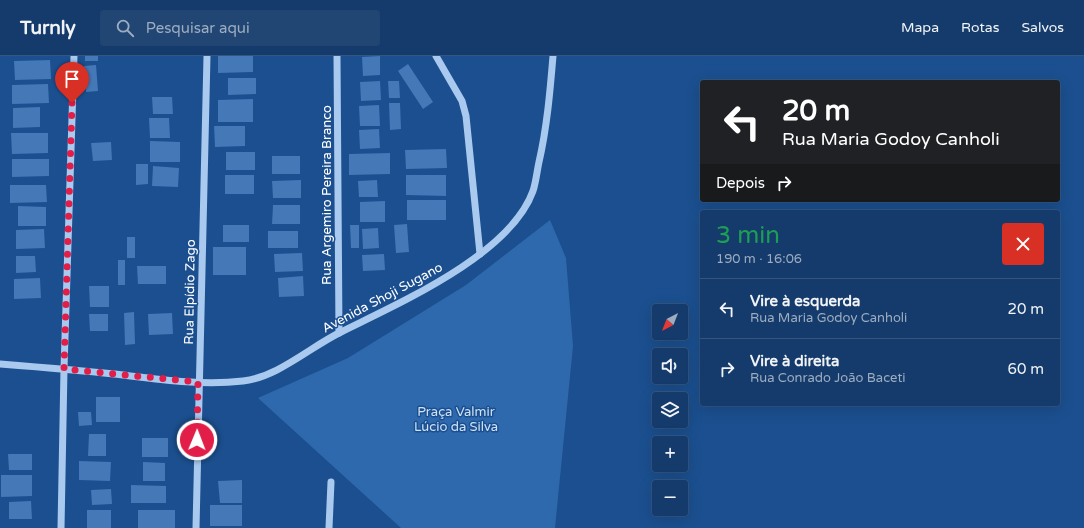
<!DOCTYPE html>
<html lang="pt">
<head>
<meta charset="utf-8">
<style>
	:root { --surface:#143b6b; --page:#214673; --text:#f1f3f6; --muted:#9dadc1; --line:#33557e }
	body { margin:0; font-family:"Varela Round",sans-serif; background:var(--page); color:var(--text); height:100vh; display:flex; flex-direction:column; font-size:15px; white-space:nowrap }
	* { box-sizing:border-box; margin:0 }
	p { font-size:13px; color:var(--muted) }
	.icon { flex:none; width:22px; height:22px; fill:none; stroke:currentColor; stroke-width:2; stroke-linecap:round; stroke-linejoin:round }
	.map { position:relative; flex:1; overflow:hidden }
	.sheet { position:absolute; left:700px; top:154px; width:360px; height:196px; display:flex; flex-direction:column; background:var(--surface); border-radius:4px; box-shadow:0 4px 16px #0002,0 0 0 1px var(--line) }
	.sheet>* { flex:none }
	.banner { position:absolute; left:700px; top:24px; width:360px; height:122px; border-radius:4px; box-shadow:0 4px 16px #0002,0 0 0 1px var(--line); background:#202124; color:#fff; overflow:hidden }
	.needle { width:26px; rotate:222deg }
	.tools { position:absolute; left:652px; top:248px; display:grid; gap:8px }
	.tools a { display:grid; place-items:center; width:36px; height:36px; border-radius:4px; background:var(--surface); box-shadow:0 4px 16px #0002,0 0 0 1px var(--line); font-size:20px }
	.pin { position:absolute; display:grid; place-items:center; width:34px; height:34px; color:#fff; margin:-41px -17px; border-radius:50% 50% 50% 0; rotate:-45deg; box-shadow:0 0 4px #0007 }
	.pin .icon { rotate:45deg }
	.me { position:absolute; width:44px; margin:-22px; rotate:1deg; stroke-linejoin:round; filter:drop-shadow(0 0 3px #0008) }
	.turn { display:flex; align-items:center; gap:14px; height:84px; padding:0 16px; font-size:18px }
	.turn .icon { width:52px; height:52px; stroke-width:2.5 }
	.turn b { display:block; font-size:28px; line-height:34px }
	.then { display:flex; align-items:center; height:38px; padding:0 16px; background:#0003; gap:8px; font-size:15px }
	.round { display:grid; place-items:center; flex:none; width:42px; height:42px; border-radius:4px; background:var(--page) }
	.head { display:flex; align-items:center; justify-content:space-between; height:68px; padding:0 16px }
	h1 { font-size:24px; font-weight:600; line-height:30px; color:#1e9e55 }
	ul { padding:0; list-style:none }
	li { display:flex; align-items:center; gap:12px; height:60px; padding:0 16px; border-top:1px solid var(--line) }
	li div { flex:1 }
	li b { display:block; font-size:15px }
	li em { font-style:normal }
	header { display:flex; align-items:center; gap:24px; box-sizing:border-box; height:56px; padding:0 20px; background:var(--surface); border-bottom:1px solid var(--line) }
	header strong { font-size:19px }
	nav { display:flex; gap:22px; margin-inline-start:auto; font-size:14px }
	.search { width:280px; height:36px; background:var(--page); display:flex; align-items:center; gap:10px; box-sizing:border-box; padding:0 14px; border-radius:4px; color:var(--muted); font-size:15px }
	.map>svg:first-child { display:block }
	.green { fill:#2e69ad }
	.building { fill:#4478b7 }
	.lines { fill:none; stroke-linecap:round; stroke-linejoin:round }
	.minor { stroke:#a9c9ee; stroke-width:7 }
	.route { stroke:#e11d48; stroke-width:7; stroke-dasharray:0 12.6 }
	.labels { text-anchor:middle; stroke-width:3; stroke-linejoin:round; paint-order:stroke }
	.street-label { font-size:13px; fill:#fff; stroke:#1b4f8f }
	.park-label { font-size:13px; fill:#cfe3fa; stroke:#1b4f8f }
</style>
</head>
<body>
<header>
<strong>Turnly</strong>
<div class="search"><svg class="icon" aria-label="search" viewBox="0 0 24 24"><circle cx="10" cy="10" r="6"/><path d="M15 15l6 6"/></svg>Pesquisar aqui</div>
<nav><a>Mapa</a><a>Rotas</a><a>Salvos</a></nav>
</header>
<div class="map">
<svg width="1084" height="472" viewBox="0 0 1084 472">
	<rect width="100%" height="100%" fill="#1b4f8f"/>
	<!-- green -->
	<polygon class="green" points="550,164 566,202 573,290 555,472 401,472 258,342 348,302 466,229"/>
	<!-- building -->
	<g class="building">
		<rect x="85" y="0" width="13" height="5"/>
		<polygon points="218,0 253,0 253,16 218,17"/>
		<polygon points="380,0 380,19 363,20 362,1"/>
		<polygon points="50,4 51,23 15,24 14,5"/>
		<polygon points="408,8 433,46 423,53 398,15"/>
		<polygon points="96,9 98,35 86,36 84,10"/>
		<polygon points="228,22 256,22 256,38 228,39"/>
		<polygon points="380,25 381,44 361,45 360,26"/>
		<polygon points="388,25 399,25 400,42 389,42"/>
		<polygon points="48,28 49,47 12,48 12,29"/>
		<polygon points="152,41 172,41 173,58 153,58"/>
		<polygon points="253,43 253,66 218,66 218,44"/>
		<polygon points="389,47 400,47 401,73 390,74"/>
		<polygon points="379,49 380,70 360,70 359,50"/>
		<polygon points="40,51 40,71 13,72 13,52"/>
		<polygon points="149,62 169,62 170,82 150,82"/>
		<polygon points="214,70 245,70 245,90 215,91"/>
		<polygon points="379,73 380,92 360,93 359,74"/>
		<polygon points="11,77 48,77 48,97 12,98"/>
		<polygon points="150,85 180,86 180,106 150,106"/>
		<polygon points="111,86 112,104 93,105 91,87"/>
		<polygon points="446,93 447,112 406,113 405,94"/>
		<rect x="226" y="96" width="29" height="18"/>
		<polygon points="390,97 390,118 349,119 349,98"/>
		<rect x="272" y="100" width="28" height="18"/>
		<polygon points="12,103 49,103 49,120 12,121"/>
		<polygon points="136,108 148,108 148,128 136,129"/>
		<polygon points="153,110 179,112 178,131 152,130"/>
		<rect x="225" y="119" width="29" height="19"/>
		<polygon points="406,119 446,119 446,140 406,139"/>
		<polygon points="301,124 301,142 273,142 272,125"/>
		<polygon points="377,124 378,141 359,141 358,125"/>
		<polygon points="10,129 46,129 47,146 10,147"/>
		<rect x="407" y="144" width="39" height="20"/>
		<polygon points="385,145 385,166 360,166 360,146"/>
		<polygon points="273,149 300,149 300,168 272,168"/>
		<polygon points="18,150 46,151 46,170 18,170"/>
		<polygon points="407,168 409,196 396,197 394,169"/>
		<rect x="223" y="169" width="26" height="17"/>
		<polygon points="350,169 359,169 359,192 351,192"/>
		<polygon points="378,172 379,192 363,193 362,173"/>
		<polygon points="44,173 45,192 16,193 16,174"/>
		<rect x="268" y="175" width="30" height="17"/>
		<rect x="127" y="181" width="8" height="21"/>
		<rect x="213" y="191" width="33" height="28"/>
		<polygon points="302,197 303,215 275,216 274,198"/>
		<polygon points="384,198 385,214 363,215 362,199"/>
		<polygon points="16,200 35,200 36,216 16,217"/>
		<rect x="118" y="204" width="7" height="25"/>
		<polygon points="137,210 166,210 166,228 138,228"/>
		<polygon points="303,220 304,240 279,241 278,222"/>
		<polygon points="40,222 41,242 14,243 14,223"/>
		<polygon points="89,230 109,230 109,251 90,251"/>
		<polygon points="134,256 135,288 125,289 124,257"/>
		<polygon points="172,257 173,278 149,279 148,258"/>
		<polygon points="89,258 108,258 108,275 90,275"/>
		<rect x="96" y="341" width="24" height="25"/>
		<polygon points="78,356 91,356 92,369 79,370"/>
		<polygon points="89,378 106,378 106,400 88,400"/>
		<rect x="142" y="382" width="26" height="19"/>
		<polygon points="8,398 32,398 32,414 9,414"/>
		<polygon points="79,405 111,406 110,425 79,424"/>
		<polygon points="143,406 165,407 165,425 143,425"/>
		<polygon points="1,419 32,419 32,440 1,441"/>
		<polygon points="242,424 242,447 220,447 218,425"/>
		<polygon points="131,429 166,430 166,447 131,447"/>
		<polygon points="111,433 112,448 92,449 91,434"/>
		<polygon points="31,445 32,463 9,463 9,446"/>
		<rect x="210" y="449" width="32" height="21"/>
		<rect x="87" y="454" width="24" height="18"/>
		<rect x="138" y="454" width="37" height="18"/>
	</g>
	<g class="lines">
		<!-- minor -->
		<g class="minor">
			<polyline points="337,0 339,277"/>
			<polyline points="436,0 462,45 466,60 480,198"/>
			<path d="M0,308C38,311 76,314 114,318C156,323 200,330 243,325C278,321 310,291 341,276C399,247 510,199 533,135C536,126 537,115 539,106C547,71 550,36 553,0"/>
			<polyline points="61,472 64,313 74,0"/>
			<polyline points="196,472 207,0"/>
			<polyline points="329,472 331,426"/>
		</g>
	</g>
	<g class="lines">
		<!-- route -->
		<polyline class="route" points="72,47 64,313 198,326 197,384"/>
	</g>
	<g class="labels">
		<!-- street labels -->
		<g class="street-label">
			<text transform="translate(326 139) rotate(-90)" y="5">Rua Argemiro Pereira Branco</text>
			<text transform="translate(189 236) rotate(-89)" y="5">Rua Elpídio Zago</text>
			<text transform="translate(382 241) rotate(-28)" y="5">Avenida Shoji Sugano</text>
		</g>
		<!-- park labels -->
		<g class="park-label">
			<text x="456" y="360">Praça Valmir<tspan x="456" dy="15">Lúcio da Silva</tspan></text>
		</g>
	</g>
</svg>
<div class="tools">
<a><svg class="needle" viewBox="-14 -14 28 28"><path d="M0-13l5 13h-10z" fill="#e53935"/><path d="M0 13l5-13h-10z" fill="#9dadc1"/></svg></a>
<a><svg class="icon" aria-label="sound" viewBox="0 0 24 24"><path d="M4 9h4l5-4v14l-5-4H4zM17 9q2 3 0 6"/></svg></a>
<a><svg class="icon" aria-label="layers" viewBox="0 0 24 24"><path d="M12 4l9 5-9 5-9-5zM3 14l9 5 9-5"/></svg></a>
<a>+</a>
<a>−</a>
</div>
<div class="pin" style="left:72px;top:47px;background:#d93025"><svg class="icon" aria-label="arrive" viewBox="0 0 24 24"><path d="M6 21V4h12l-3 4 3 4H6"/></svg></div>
<svg class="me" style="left:197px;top:384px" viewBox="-20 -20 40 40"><circle r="17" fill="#e11d48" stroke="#fff" stroke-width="3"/><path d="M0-11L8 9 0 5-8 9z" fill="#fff"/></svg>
<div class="banner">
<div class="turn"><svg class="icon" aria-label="left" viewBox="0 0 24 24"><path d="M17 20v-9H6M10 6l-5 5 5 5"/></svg><div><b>20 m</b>Rua Maria Godoy Canholi</div></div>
<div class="then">Depois<svg class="icon" aria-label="right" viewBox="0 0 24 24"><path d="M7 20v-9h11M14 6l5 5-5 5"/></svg></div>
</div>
<section class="sheet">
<div class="head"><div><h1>3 min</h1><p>190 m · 16:06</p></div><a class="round" style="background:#d93025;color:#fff"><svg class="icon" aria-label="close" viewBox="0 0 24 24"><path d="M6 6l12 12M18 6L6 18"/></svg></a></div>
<ul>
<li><svg class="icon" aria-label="left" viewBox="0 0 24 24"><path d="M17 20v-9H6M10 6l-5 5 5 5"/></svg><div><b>Vire à esquerda</b><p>Rua Maria Godoy Canholi</p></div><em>20 m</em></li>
<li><svg class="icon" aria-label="right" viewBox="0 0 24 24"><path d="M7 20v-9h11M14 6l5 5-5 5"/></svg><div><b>Vire à direita</b><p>Rua Conrado João Baceti</p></div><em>60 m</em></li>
</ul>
</section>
</div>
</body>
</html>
